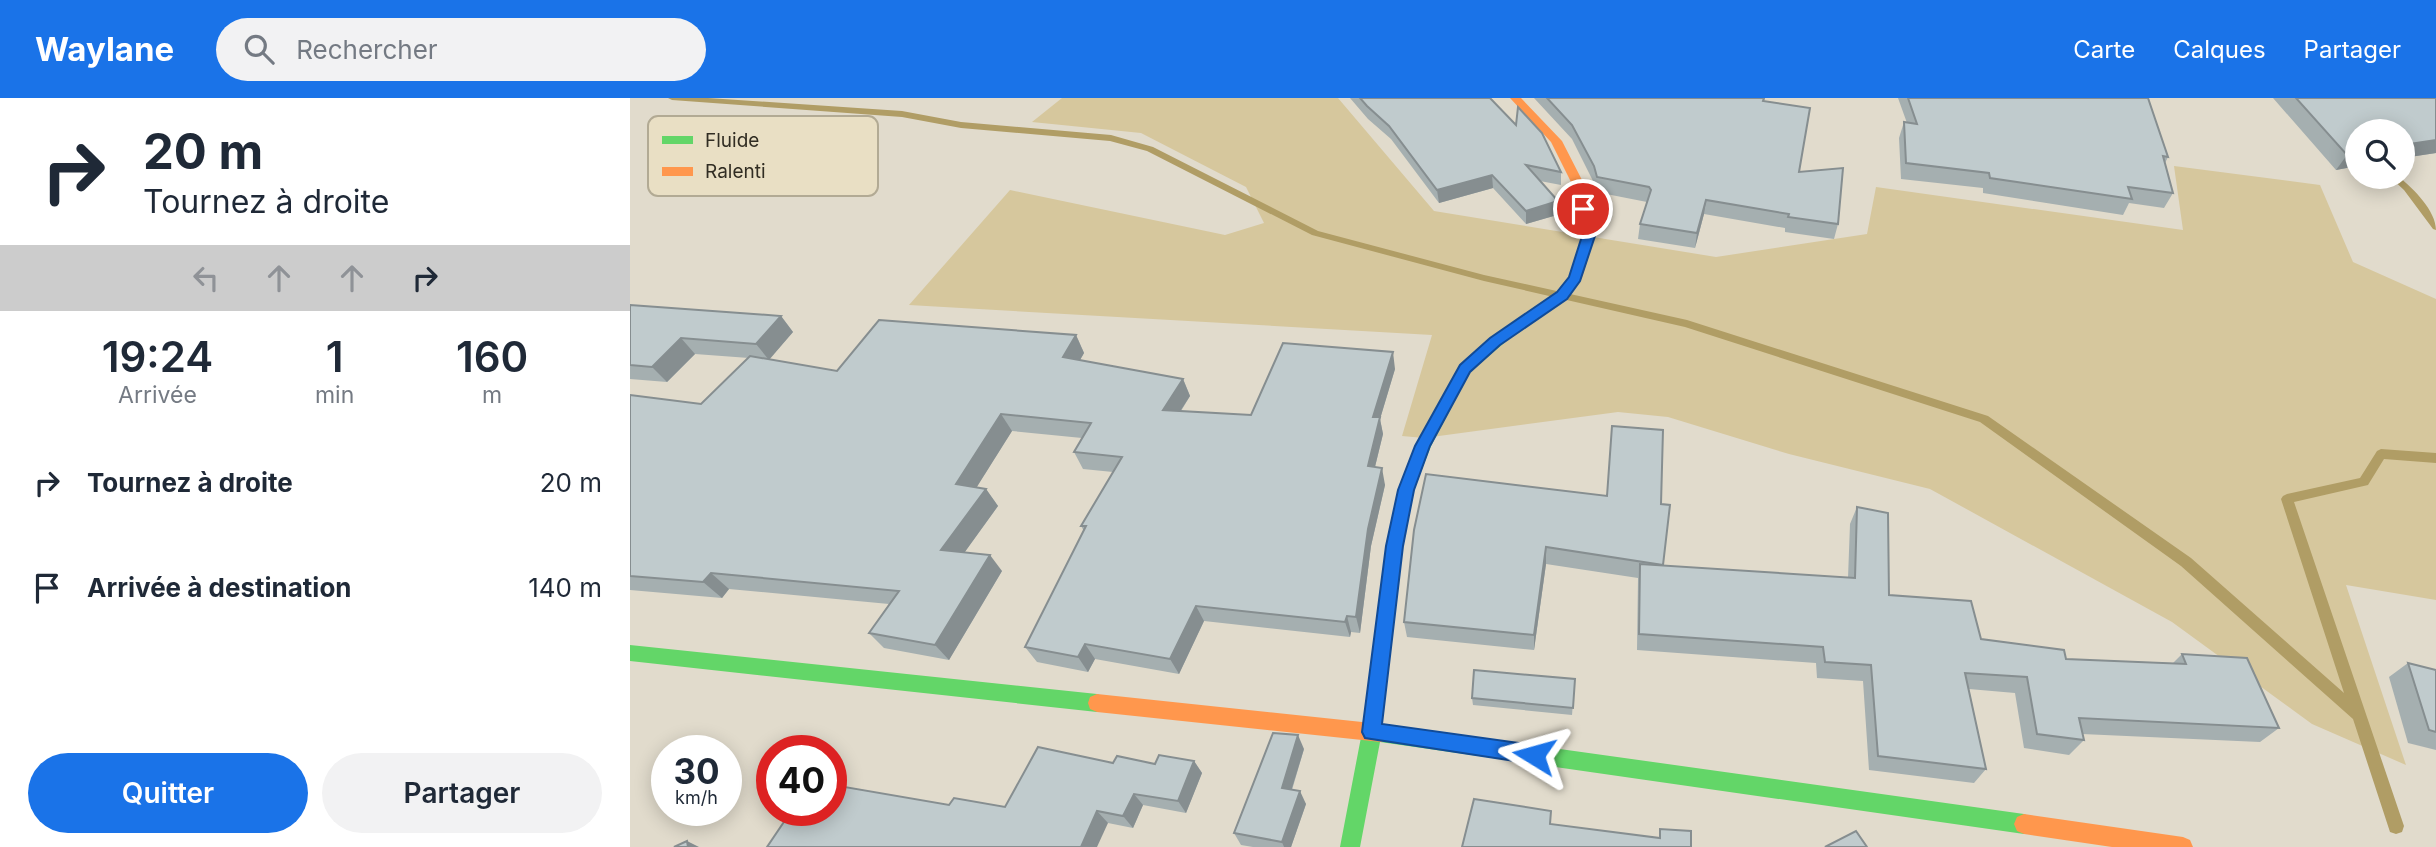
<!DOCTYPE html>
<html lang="fr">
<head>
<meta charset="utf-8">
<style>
	:root { --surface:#fff; --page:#f2f2f3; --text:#1f2937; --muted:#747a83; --accent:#1a73e8 }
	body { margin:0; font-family:Inter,sans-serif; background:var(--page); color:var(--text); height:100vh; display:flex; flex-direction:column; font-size:26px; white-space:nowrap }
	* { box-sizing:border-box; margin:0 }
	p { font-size:23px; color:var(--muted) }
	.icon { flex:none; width:38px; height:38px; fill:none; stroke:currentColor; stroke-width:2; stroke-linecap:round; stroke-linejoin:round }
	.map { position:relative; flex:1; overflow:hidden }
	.panel { display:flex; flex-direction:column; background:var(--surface); width:630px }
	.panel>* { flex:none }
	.banner { background:#fff; color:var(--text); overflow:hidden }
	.buttons { position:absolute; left:1715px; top:21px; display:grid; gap:14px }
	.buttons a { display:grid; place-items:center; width:70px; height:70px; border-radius:50%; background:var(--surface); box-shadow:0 4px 18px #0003; font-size:35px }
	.speed { position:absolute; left:21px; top:637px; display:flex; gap:14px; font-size:35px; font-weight:700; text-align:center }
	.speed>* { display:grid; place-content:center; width:91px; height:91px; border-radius:50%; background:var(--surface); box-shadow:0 4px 18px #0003; line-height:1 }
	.speed small { font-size:18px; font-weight:400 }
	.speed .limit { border:10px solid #d22; background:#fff; color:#111 }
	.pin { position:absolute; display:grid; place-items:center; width:60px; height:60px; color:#fff; margin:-30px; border:4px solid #fff; border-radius:50%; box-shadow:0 2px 7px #0007 }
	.me { position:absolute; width:77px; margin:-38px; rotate:278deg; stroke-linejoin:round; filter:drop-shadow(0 0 5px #0008) }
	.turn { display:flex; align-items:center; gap:24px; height:147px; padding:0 28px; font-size:32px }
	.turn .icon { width:91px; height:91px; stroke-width:2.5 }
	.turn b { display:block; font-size:49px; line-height:60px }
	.lanes { display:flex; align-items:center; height:66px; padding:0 28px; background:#0003; justify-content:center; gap:35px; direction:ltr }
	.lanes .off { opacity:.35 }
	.eta { display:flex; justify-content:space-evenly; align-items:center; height:119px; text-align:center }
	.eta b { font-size:42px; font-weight:600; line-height:49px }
	.button { display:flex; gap:14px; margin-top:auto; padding:14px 28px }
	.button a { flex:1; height:80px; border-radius:42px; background:var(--accent); color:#fff; font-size:28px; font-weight:600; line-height:80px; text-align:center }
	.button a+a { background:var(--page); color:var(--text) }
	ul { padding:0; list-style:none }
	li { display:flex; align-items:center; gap:21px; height:105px; padding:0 28px }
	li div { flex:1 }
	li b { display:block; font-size:26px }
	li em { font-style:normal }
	header { display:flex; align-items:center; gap:42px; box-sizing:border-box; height:98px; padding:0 35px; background:var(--accent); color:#fff }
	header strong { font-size:33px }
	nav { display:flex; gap:38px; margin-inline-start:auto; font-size:24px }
	.search { width:490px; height:63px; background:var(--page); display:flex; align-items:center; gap:18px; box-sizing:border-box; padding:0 24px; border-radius:38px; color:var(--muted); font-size:26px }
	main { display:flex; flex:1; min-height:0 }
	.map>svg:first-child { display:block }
	.green { fill:#d6c79d }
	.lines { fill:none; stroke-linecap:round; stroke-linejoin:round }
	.stream { fill:#b09d65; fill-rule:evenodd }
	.fast { fill:#63d668; fill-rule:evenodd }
	.slow { fill:#ff974d; fill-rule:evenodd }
	.wall { fill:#a5afb0 }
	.shaded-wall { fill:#868e90 }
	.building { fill:#c0cbcd; stroke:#868e90; stroke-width:2 }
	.route { fill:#1a73e8; stroke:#114b97; stroke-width:2 }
	.key { fill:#e9dfc4; stroke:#b2aa94; stroke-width:2 }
	.key-label { font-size:19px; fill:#312d23 }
</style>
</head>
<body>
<header>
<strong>Waylane</strong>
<div class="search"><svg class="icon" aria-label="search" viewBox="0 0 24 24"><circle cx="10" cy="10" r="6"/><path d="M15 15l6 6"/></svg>Rechercher</div>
<nav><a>Carte</a><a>Calques</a><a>Partager</a></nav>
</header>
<main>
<section class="panel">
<div class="banner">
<div class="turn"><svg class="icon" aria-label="right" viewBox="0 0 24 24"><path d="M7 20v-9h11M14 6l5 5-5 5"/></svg><div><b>20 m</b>Tournez à droite</div></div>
<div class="lanes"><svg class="icon off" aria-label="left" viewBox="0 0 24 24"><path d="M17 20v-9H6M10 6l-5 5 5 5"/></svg><svg class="icon off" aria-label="ahead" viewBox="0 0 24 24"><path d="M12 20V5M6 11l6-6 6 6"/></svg><svg class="icon off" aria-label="ahead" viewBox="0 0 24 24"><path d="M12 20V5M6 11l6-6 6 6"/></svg><svg class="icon" aria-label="right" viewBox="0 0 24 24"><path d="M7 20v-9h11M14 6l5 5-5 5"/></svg></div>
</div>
<div class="eta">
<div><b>19:24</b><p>Arrivée</p></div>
<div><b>1</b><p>min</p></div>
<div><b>160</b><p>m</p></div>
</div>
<ul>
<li><svg class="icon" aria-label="right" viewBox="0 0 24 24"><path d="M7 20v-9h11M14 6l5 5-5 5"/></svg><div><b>Tournez à droite</b></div><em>20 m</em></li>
<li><svg class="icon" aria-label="arrive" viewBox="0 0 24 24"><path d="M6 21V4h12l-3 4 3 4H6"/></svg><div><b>Arrivée à destination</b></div><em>140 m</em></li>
</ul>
<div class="button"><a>Quitter</a><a>Partager</a></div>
</section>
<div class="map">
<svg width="1806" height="749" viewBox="0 0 1806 749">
	<rect width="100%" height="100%" fill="#e1dbcc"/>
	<!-- green -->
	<polygon class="green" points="432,0 708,0 804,113 1086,159 1237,136 1246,89 1553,132 1544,68 1690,87 1723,164 1806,201 1806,502 1716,487 1776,667 1682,626 1542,524 1300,391 1159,356 1038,319 988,314 794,340 772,338 802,237 279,207 380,92 595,137 634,125 616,89 511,35 402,24"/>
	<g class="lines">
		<!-- stream -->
		<g class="stream">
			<polygon points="38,0 78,0 272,13 331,24 481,37 523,49 688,133 854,177 1057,222 1358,318 1561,460 1714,595 1651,401 1653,398 1657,396 1730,380 1747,353 1751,351 1806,355 1806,365 1754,361 1738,387 1664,404 1774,728 1772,734 1766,736 1760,734 1723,621 1551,468 1350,324 1055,229 854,183 682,137 517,53 480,43 331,30 272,19 42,2"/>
			<path d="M1760,79H1769C1784,91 1806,113 1806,132L1803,131L1774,92Z"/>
		</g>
		<!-- fast -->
		<g class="fast">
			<polygon points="876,231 883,236 881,239 840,274 801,348 784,392 772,448 752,626 1394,716 1401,719 1404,726 1401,733 1394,736 750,644 730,749 710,749 732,634 756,448 768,392 785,348 830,267"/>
			<polygon points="0,547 467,596 474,599 476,605 474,611 467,614 0,563"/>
		</g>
		<!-- slow -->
		<g class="slow">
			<polygon points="880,0 891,0 932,43 953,84 965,138 952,180 937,200 876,241 869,236 871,233 927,194 939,179 953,138 941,84 921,44"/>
			<polygon points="467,596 751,626 758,629 761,635 758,641 751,644 467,614 460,611 458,605 460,599"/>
			<polygon points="1394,716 1553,739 1560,742 1563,749 1482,749 1394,736 1387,733 1384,726 1387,719"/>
		</g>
	</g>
	<!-- wall -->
	<g class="wall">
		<polygon points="720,0 860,0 931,74 931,87 910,83 927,117 896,126 863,90 809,105 761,41 738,21"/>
		<polygon points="904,0 1135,0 1134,3 1169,74 1208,126 1204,141 1155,134 1155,130 1074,116 1065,150 1008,141 1010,126 1017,104 966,94 963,83 942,41"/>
		<polygon points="1268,0 1518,0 1538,59 1535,65 1543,95 1534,110 1499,105 1493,117 1353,95 1353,90 1271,81 1269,40 1274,24 1277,25"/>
		<polygon points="1643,0 1806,0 1806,55 1773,60 1773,33 1727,33 1727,68 1706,72"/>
		<polygon points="0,207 151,218 163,234 139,261 207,273 446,237 454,255 450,262 553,281 560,298 551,313 621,317 765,271 750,321 753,336 745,369 755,387 741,448 730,535 721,534 720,539 574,523 549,576 465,561 458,574 407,564 395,549 454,433 451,428 483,374 453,371 444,354 452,340 382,333 346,390 356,391 368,408 334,455 372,473 319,562 254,550 239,535 259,506 99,491 92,500 0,492 0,297 71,306 119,260 65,256 37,284 0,281"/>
		<polygon points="977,398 1031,406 1033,468 1218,480 1220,426 1227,409 1259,497 1351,541 1436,561 1543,565 1552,556 1649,630 1630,644 1452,636 1454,642 1439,657 1394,650 1385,595 1339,591 1356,671 1344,685 1239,672 1233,583 1187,580 1186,565 1007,552 1008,480 916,466 904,552 777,539 774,524"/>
		<polygon points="1778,565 1806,572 1806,652 1778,645 1759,579"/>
		<polygon points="945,581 942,617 843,607 842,600"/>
		<polygon points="674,651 662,692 676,706 661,749 623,749 611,747 604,735"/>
		<polygon points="564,663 572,675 556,715 513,707 503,730 478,725 201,712 319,707 375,709 483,665 525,666"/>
	</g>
	<!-- shaded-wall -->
	<g class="shaded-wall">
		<polygon points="1806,42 1806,55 1773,60 1773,47"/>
		<polygon points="1727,55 1727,68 1706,72 1717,57"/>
		<polygon points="862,77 863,90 809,105 807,92"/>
		<polygon points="1076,102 1074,116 1065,150 1067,135"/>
		<polygon points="928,103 927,117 896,126 896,113"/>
		<polygon points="151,218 163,234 139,262 126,246"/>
		<polygon points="446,237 454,255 442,276 433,259"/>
		<polygon points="51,240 65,256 37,284 22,269"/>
		<polygon points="763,254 765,271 750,321 753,336 741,385 738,368 743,319"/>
		<polygon points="553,281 560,298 540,329 533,312"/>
		<polygon points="371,316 382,333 338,403 326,386"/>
		<polygon points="752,370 755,387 741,448 730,535 726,519 738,431"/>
		<polygon points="356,391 368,408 324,469 311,452"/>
		<polygon points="916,449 916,466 904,552 904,537"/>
		<polygon points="360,457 372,473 319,562 305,547"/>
		<polygon points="81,475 99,491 92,500 73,484"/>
		<polygon points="566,508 574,523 549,576 540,561"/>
		<polygon points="717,518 721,534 720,539 715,524"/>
		<polygon points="455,546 465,561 458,574 448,559"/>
		<polygon points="668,637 674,651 658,703 652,690"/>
		<polygon points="564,663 572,675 556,715 548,703"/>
		<polygon points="670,693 676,706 661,749 654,749 652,744"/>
		<polygon points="504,696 513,707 503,730 493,718"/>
		<polygon points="467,713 478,725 467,749 451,749"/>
		<polygon points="57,743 69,749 58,749"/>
	</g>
	<!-- building -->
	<g class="building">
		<polygon points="730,0 860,0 886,27 888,9 912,35 931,74 896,67 928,103 896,113 862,77 807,92 759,28 737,8"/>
		<polygon points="917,0 1134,0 1133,3 1180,10 1169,74 1213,70 1208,126 1158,119 1159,116 1076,102 1067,135 1010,126 1021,92 1019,89 967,79 964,68 942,27"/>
		<polygon points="1278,0 1518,0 1538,59 1533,58 1543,95 1498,89 1502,101 1360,80 1359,75 1276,65 1274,24 1287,26"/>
		<polygon points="1666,0 1806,0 1806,42 1773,47 1773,33 1727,33 1727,55 1717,57"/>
		<polygon points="0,207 151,218 126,246 51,240 22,269 0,267"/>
		<polygon points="249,222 446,237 433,259 553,281 533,312 621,317 653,245 763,254 743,319 750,319 738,368 752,370 738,431 726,519 717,518 715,524 566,508 540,561 455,546 448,559 395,549 456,428 451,428 492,359 444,354 461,325 371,316 326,386 356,391 311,452 360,457 305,547 239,535 269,493 81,475 73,484 0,478 0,297 71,306 120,258 207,273"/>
		<polygon points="982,328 1033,332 1031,406 1040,407 1033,467 916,449 904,537 774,524 784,432 796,376 977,398"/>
		<polygon points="1227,409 1258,415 1259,497 1341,503 1351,541 1434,552 1436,561 1556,566 1552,556 1617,560 1649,630 1449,620 1454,642 1407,636 1397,579 1335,575 1356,671 1248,658 1241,567 1195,564 1193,549 1009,536 1010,466 1225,480"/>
		<polygon points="1778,565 1806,572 1806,634 1799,632"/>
		<polygon points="844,572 945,581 943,610 842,600"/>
		<polygon points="643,635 668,637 652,690 670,693 652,744 604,735"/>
		<polygon points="408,649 483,665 487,658 525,666 529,657 564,663 548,703 504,696 493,718 467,713 451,749 137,749 162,712 201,712 215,689 319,707 324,700 375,709"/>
		<polygon points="844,701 921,713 920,726 1030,740 1030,731 1061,733 1061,749 832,749"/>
		<polygon points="1226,733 1237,749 1195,749"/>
		<polygon points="57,743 58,749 44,749"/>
	</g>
	<!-- route -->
	<polygon class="route" points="953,108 959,111 965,138 950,183 937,201 870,247 840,274 800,348 784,392 773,448 752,626 904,647 911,650 914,657 911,663 904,666 735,640 732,634 756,448 768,392 785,348 830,267 860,240 927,194 939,179 952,138 947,111"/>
	<!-- legend -->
	<rect x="18" y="18" width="230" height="80" rx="10" class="key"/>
	<rect x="32" y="38" width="31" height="8" fill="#63d668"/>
	<rect x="32" y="69" width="31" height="9" fill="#ff974d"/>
	<g class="key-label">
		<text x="75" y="49">Fluide</text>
		<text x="75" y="80">Ralenti</text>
	</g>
</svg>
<div class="buttons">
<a><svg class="icon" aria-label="search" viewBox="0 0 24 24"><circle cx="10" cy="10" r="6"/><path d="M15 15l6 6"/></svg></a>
</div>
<div class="speed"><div>30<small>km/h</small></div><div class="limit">40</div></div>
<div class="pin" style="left:953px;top:111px;background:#d93025"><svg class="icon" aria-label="arrive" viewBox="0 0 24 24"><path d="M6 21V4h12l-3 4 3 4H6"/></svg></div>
<svg class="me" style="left:904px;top:657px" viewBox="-20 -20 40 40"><path d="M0-17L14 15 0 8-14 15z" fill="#1a73e8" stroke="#fff" stroke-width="4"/></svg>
</div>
</main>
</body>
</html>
